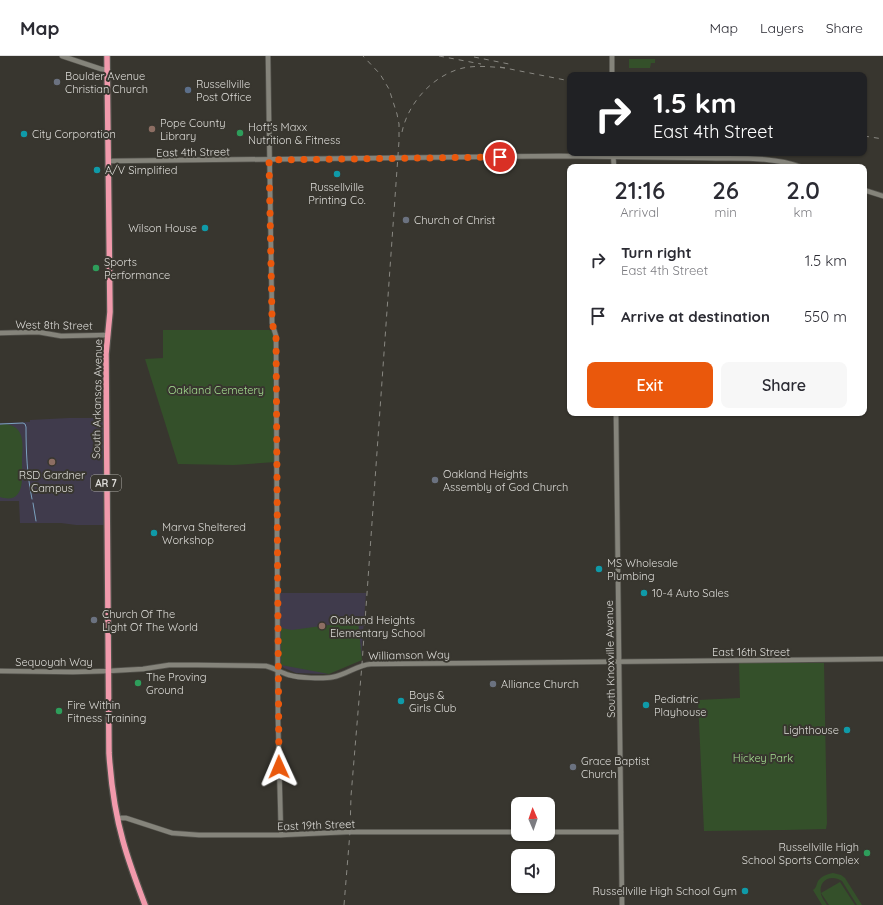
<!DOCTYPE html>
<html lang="en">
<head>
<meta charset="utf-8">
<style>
	:root { --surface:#fff; --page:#f7f7f7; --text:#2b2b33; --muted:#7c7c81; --line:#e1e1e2; --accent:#ea580c }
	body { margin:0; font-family:Quicksand,sans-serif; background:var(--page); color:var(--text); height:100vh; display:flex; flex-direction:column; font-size:15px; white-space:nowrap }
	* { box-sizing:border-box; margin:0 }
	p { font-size:13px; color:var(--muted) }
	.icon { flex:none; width:22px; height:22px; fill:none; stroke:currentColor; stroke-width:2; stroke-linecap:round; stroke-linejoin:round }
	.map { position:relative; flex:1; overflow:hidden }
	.sheet { position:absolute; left:567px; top:108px; width:300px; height:252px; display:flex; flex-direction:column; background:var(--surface); border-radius:8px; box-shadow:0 1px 3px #0004 }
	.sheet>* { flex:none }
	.hud { position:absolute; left:567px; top:16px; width:300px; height:84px; border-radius:8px; box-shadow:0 1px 3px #0004; background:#202124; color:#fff; overflow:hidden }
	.needle { width:26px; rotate:358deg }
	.buttons { position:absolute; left:511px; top:741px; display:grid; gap:8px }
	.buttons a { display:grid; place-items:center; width:44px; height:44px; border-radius:8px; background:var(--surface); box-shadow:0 1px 3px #0004; font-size:20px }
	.pin { position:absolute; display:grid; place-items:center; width:34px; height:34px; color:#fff; margin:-17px; border:2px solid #fff; border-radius:50%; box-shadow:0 1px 4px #0007 }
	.me { position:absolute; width:44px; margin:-22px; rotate:359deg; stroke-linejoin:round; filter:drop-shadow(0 0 3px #0008) }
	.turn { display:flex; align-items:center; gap:14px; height:84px; padding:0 20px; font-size:18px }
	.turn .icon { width:52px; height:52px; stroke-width:2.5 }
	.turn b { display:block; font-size:28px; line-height:34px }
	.eta { display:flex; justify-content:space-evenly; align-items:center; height:68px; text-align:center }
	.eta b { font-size:24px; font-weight:600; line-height:28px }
	.primary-button { display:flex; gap:8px; margin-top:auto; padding:8px 20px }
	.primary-button a { flex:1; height:46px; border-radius:8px; background:var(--accent); color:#fff; font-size:16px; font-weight:600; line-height:46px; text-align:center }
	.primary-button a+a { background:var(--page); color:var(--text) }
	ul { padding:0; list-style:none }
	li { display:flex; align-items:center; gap:12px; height:56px; padding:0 20px }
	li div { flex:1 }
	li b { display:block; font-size:15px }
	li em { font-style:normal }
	header { display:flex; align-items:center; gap:24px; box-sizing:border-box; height:56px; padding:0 20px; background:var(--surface); border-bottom:1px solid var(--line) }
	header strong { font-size:19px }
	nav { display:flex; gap:22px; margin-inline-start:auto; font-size:14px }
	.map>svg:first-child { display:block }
	.education { fill:#403b4c }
	.green { fill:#34502a }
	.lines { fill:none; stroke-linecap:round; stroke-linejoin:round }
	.stream { stroke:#7ba1be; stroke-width:1 }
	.secondary-casing { stroke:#54534d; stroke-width:6 }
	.highway-casing { stroke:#54534d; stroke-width:8 }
	.secondary { stroke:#85847b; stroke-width:4.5 }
	.highway { stroke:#f19aac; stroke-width:5.5 }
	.rail { stroke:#898882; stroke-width:1; stroke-dasharray:5 5; stroke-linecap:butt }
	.route { stroke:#ea580c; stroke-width:7; stroke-dasharray:0 12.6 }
	.worship-dot { fill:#6b7280; stroke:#38362f; stroke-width:1.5 }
	.service-dot { fill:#5c6f8a; stroke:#38362f; stroke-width:1.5 }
	.education-dot { fill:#8d6e63; stroke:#38362f; stroke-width:1.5 }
	.leisure-dot { fill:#2e9e5b; stroke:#38362f; stroke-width:1.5 }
	.culture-dot { fill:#0f9aa8; stroke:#38362f; stroke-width:1.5 }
	.labels { text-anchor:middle; stroke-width:4; stroke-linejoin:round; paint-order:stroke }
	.shield { fill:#38362f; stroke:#abaaa5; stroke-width:1 }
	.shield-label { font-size:10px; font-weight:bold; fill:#dcdbd7 }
	.poi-label { font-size:11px; fill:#dcdbd7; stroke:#38362f; text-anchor:start }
	.street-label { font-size:11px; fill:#dcdbd7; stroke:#38362f }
	.park-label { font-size:11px; fill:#a4dd90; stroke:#38362f }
</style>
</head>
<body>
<header>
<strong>Map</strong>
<nav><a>Map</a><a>Layers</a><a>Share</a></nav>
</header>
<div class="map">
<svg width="883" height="849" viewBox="0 0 883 849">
	<rect width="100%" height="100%" fill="#38362f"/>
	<!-- education -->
	<g class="education">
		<polygon points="69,362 104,362 104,469 76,469 61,467 20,467 19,445 0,445 0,367 30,366 30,364"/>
		<polygon points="280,537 366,537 361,604 330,617 324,618 296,617 284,612 280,608"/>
	</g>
	<!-- green -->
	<g class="green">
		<polygon points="629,3 655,3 655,7 651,7 650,12 629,12"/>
		<polygon points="163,274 269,274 272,275 274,278 276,406 234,409 178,408 145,303 163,302"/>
		<path d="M5,368C12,369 17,371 20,377C24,385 22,397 22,405C22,421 26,449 0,441V369Z"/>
		<polygon points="358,565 362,604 329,618 281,609 281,572 292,574"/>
		<polygon points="739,607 824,607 827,767 826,773 785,774 704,775 698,644 740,642"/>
		<path d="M833,817L841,819L845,822L862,849H857L842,825C831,818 818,824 821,838C822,842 825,846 827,849H822L813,834C817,831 816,829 818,825C822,820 827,818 833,817Z"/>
		<polygon points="840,826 855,849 829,849 821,837"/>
	</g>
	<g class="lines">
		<!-- stream -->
		<g class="stream">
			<path d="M0,368L23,367L25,368L26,371C26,395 27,419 32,443"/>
			<polyline points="33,447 36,465"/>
		</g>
		<!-- secondary casing -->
		<g class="secondary-casing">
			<g id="secondary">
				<polyline points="62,0 101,13 108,14"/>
				<polyline points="268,0 272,261 272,267 276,280 278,664 281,779"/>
				<polyline points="612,0 612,19"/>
				<polyline points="613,97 614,111"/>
				<path d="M109,105L559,100C608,101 658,101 707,102C738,103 771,100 801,111"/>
				<polyline points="864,134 883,140"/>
				<polyline points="0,277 38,276 61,280 108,279"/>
				<polyline points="616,357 622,849"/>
				<path d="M0,615L73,616L108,615L143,613L169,609H197L266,610C275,612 281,617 289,619C299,622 323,623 333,621C346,619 357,609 371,608L883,603"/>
				<polyline points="118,762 126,762 172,777 199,779 281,779 347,776 518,776"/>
				<polyline points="548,776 621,776"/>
			</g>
		</g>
		<!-- highway casing -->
		<g class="highway-casing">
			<path id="highway" d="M107,0L110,256L106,298L109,697C111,727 115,757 123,785C129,807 137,828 145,849"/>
		</g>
		<!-- secondary -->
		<use href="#secondary" class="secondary"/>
		<!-- highway -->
		<use href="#highway" class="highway"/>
		<!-- rail -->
		<g class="rail">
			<polyline points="439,0 481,8"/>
			<polyline points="474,1 509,8"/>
			<polyline points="500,11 570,25"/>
			<path d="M402,76C408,47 433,19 463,12C477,9 492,11 506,12"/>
			<polyline points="864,80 883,83"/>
			<polyline points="344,849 350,776 351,740 362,608 399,85 399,68 397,58 389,33 380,18 363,0"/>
		</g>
	</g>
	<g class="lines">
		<!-- route -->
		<polyline class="route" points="279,711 276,280 272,267 272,261 269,104 500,101"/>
	</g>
	<!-- markers -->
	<g class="worship-dot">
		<circle cx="57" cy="26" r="4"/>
		<circle cx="406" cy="164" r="4"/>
		<circle cx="435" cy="424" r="4"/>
		<circle cx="94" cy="564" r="4"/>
		<circle cx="493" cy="628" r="4"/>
		<circle cx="573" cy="711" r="4"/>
	</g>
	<circle class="service-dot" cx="188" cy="34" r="4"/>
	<g class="education-dot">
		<circle cx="152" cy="73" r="4"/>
		<circle cx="52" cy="406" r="4"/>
		<circle cx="322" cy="570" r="4"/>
	</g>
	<g class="leisure-dot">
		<circle cx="240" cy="77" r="4"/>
		<circle cx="96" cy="212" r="4"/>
		<circle cx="138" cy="627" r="4"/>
		<circle cx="59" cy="655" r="4"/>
		<circle cx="867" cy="797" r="4"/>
	</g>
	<g class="culture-dot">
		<circle cx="24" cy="78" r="4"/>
		<circle cx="97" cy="114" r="4"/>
		<circle cx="337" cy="118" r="4"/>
		<circle cx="205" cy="172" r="4"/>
		<circle cx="154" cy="477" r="4"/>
		<circle cx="599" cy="513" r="4"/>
		<circle cx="644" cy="537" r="4"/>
		<circle cx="401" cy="645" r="4"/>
		<circle cx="646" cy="649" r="4"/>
		<circle cx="847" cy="674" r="4"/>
		<circle cx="745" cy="835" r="4"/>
	</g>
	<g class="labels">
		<!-- shield labels -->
		<rect class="shield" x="91" y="419" width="30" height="16" rx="3"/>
		<g class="shield-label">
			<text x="106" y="431">AR 7</text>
		</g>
		<!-- poi labels -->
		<g class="poi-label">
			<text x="65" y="24">Boulder Avenue<tspan x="65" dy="13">Christian Church</tspan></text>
			<text x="196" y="32">Russellville<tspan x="196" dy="13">Post Office</tspan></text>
			<text x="160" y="71">Pope County<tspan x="160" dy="13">Library</tspan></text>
			<text x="248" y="75">Hoft's Maxx<tspan x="248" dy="13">Nutrition &amp; Fitness</tspan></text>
			<text x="32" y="82">City Corporation</text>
			<text x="105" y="118">A/V Simplified</text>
			<text x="337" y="135" text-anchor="middle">Russellville<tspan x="337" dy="13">Printing Co.</tspan></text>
			<text x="414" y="168">Church of Christ</text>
			<text x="197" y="176" text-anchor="end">Wilson House</text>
			<text x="104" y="210">Sports<tspan x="104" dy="13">Performance</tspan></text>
			<text x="443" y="422">Oakland Heights<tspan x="443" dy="13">Assembly of God Church</tspan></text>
			<text x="52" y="423" text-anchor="middle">RSD Gardner<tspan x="52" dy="13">Campus</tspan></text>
			<text x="162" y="475">Marva Sheltered<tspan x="162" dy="13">Workshop</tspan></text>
			<text x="607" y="511">MS Wholesale<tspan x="607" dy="13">Plumbing</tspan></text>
			<text x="652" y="541">10-4 Auto Sales</text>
			<text x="102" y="562">Church Of The<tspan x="102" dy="13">Light Of The World</tspan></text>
			<text x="330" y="568">Oakland Heights<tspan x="330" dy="13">Elementary School</tspan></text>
			<text x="146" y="625">The Proving<tspan x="146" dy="13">Ground</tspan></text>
			<text x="501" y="632">Alliance Church</text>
			<text x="409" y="643">Boys &amp;<tspan x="409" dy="13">Girls Club</tspan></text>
			<text x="654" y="647">Pediatric<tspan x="654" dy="13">Playhouse</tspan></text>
			<text x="67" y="653">Fire Within<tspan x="67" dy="13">Fitness Training</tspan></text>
			<text x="839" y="678" text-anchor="end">Lighthouse</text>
			<text x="581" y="709">Grace Baptist<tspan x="581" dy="13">Church</tspan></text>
			<text x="859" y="795" text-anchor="end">Russellville High<tspan x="859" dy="13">School Sports Complex</tspan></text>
			<text x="737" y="839" text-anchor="end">Russellville High School Gym</text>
		</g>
		<!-- street labels -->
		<g class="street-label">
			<text transform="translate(193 96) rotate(-1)" y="4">East 4th Street</text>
			<text transform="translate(54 269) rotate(1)" y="4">West 8th Street</text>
			<text transform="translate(97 343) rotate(-89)" y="4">South Arkansas Avenue</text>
			<text x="751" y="600">East 16th Street</text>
			<text transform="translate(409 599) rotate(-1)" y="4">Williamson Way</text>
			<text transform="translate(610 603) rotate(-91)" y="4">South Knoxville Avenue</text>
			<text x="54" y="610">Sequoyah Way</text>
			<text transform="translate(316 769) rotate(-2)" y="4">East 19th Street</text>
		</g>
		<!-- park labels -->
		<g class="park-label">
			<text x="216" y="338">Oakland Cemetery</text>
			<text x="763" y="706">Hickey Park</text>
		</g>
	</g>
</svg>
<div class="buttons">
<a><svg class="needle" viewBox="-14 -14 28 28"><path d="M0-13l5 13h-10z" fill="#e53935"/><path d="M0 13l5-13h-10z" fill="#7c7c81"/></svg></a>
<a><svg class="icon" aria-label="sound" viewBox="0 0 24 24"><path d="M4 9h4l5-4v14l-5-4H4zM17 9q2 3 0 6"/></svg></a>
</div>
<div class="pin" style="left:500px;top:101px;background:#d93025"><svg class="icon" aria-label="arrive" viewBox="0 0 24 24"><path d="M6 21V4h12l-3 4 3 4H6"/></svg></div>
<svg class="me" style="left:279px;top:711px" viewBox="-20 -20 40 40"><path d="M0-17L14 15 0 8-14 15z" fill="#ea580c" stroke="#fff" stroke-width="4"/></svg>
<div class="hud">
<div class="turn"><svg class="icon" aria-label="right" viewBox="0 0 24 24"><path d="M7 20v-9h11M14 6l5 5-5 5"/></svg><div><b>1.5 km</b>East 4th Street</div></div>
</div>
<section class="sheet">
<div class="eta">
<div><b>21:16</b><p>Arrival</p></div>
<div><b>26</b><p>min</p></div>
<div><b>2.0</b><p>km</p></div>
</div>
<ul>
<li><svg class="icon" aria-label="right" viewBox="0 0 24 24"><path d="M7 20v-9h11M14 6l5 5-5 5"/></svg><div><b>Turn right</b><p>East 4th Street</p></div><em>1.5 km</em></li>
<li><svg class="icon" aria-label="arrive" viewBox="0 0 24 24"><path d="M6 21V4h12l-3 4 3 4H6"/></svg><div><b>Arrive at destination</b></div><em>550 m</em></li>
</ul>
<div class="primary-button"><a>Exit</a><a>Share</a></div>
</section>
</div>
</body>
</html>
